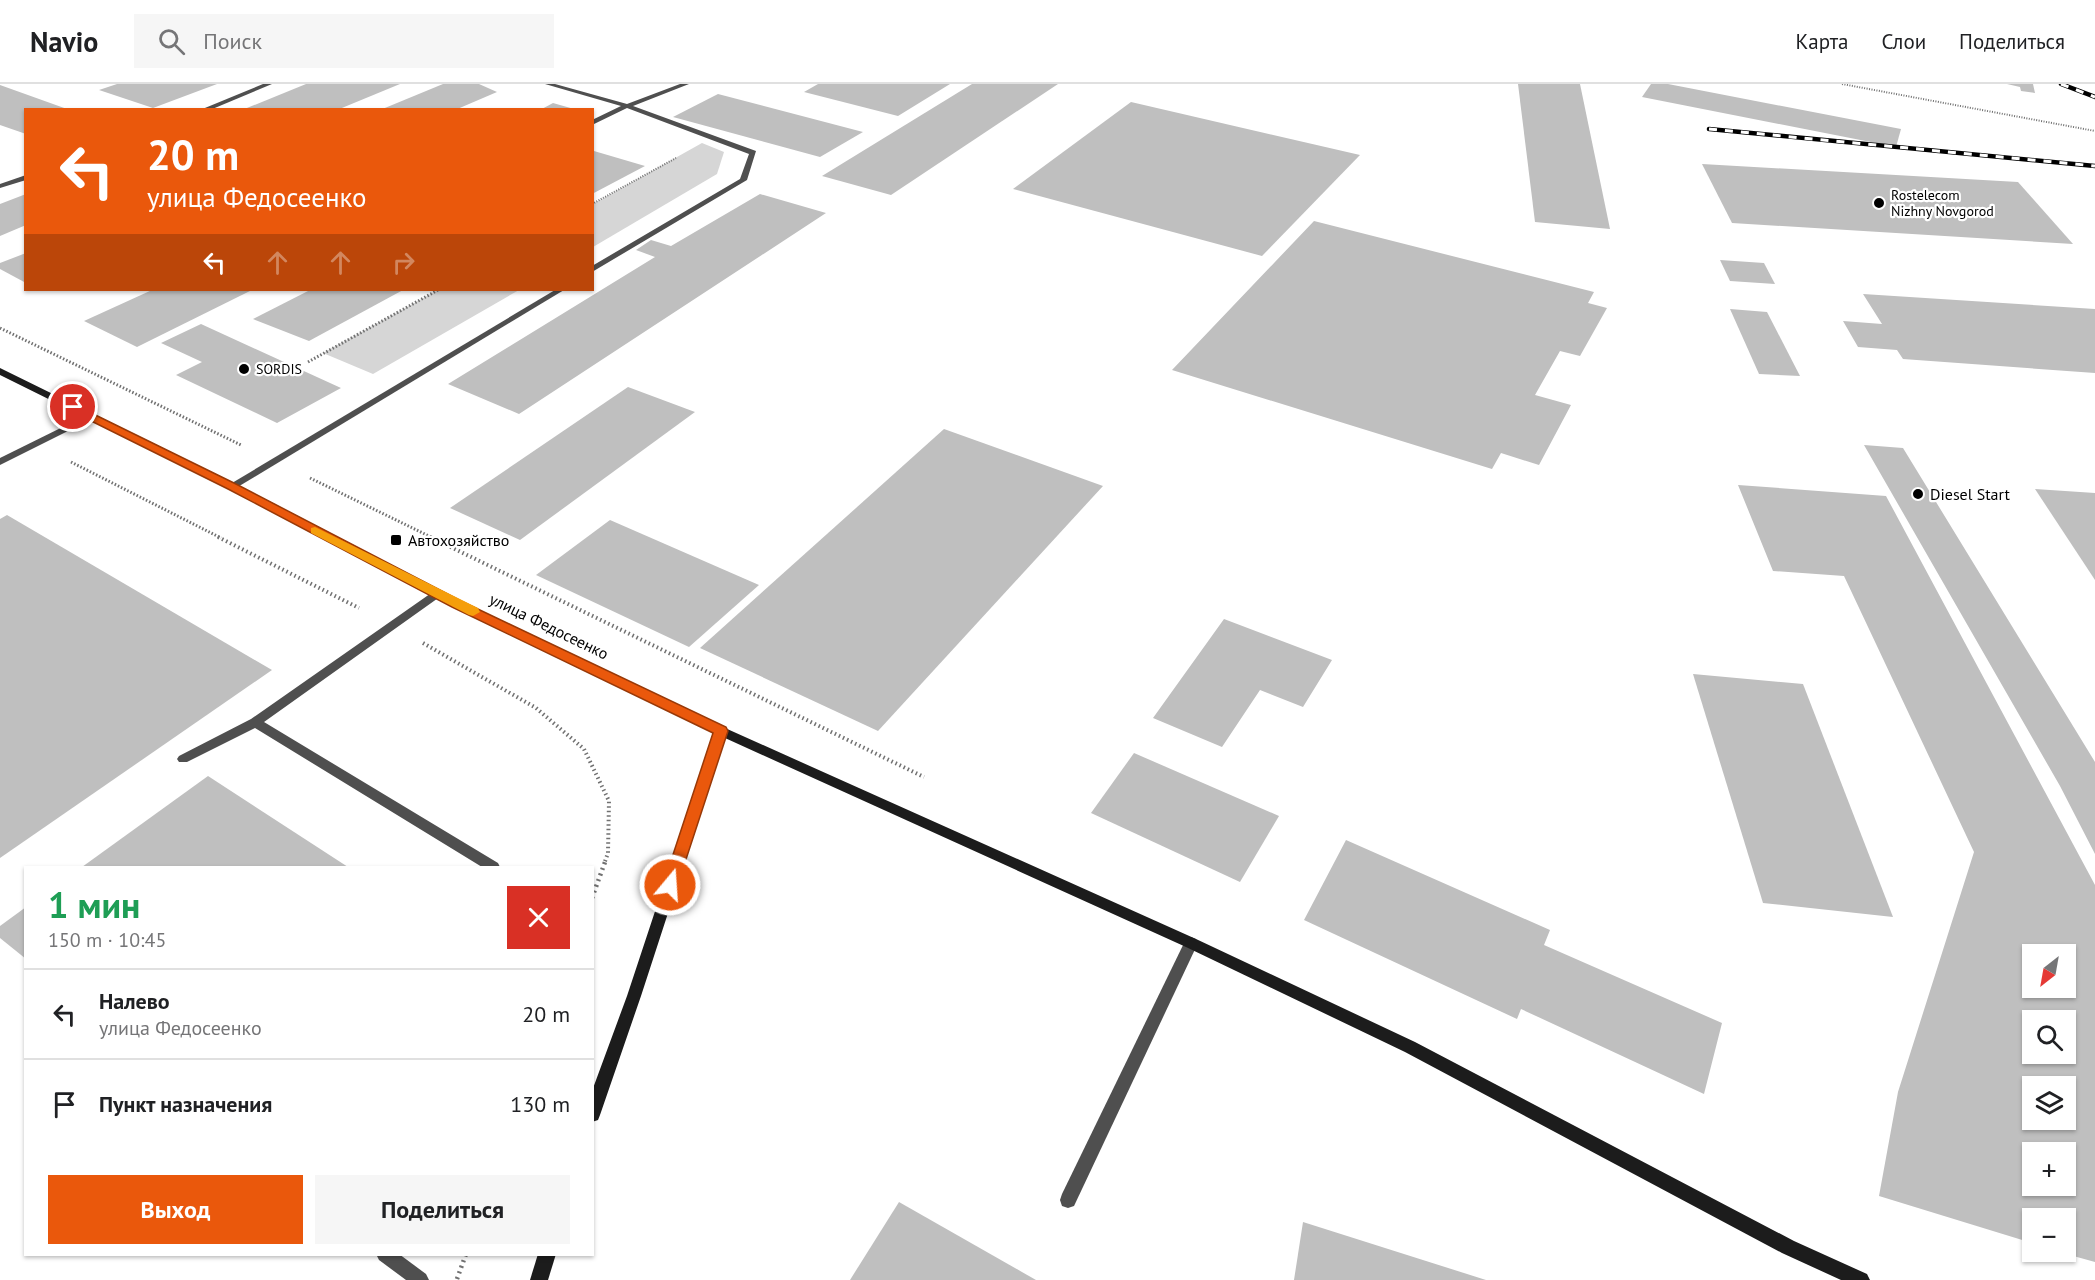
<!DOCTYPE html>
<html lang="ru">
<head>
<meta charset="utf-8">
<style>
	:root { --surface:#fff; --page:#f6f6f6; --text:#202124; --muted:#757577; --line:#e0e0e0; --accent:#ea580c }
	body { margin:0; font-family:"PT Sans",sans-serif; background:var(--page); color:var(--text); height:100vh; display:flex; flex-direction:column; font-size:22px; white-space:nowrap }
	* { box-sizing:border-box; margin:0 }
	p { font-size:20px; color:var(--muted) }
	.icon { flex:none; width:33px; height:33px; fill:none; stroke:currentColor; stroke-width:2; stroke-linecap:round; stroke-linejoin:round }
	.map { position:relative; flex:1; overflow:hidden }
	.details { position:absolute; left:24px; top:782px; width:570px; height:390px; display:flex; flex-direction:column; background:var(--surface); border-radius:0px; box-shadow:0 2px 4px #0004 }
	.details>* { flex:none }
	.guide { position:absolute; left:24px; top:24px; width:570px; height:183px; border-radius:0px; box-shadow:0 2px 4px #0004; background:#ea580c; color:#fff; overflow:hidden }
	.needle { width:39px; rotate:211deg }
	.fabs { position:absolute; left:2022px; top:860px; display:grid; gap:12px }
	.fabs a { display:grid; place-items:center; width:54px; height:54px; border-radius:0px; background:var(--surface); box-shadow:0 2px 4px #0004; font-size:30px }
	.pin { position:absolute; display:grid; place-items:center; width:51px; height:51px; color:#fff; margin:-26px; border:3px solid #fff; border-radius:50%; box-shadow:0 2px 6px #0007 }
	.me { position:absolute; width:66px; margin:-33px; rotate:18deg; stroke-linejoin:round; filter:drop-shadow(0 0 4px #0008) }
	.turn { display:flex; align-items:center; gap:21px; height:126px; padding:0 24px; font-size:27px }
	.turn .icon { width:78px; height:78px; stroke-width:2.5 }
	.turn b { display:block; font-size:42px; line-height:51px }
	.lanes { display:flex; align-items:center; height:57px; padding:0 24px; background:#0003; justify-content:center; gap:30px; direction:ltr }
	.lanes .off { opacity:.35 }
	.round { display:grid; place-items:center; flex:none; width:63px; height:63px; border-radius:0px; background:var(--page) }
	.overview { display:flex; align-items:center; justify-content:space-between; height:102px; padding:0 24px }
	h1 { font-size:36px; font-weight:600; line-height:45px; color:#1e9e55 }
	.button { display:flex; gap:12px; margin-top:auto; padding:12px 24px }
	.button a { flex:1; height:69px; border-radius:0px; background:var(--accent); color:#fff; font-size:24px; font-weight:600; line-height:69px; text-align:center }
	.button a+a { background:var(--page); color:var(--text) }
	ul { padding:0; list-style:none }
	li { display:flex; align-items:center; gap:18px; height:90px; padding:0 24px; border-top:2px solid var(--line) }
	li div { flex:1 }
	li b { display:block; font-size:22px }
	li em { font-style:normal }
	header { display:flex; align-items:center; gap:36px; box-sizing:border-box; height:84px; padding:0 30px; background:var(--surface); border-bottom:2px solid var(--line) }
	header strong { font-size:28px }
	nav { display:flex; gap:33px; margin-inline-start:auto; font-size:21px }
	.search { width:420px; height:54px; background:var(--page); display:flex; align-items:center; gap:15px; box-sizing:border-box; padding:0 21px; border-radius:0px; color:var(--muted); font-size:22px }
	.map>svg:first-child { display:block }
	.green { fill:#d6d6d6 }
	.building { fill:#bfbfbf; fill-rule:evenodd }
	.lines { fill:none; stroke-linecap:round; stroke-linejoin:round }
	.path-far3 { stroke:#717171; stroke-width:2; stroke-dasharray:1 1.5; stroke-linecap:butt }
	.path-far2 { stroke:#717171; stroke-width:3; stroke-dasharray:1.5 2; stroke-linecap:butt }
	.path-far1 { stroke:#717171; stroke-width:4; stroke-dasharray:1.5 3; stroke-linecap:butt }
	.path { stroke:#717171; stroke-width:4.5; stroke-dasharray:2 4; stroke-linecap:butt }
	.lane { fill:#4f4f4f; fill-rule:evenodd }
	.secondary { fill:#1c1c1c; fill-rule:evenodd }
	.rail-casing { stroke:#000; stroke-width:4.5 }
	.rail { stroke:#fff; stroke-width:3; stroke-dasharray:8; stroke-linecap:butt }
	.route { fill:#ea580c; stroke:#983908; stroke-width:1.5 }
	.slow { fill:#f59e0b }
	.poi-dot { fill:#000; stroke:#fff; stroke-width:2 }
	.labels { text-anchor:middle; stroke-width:4.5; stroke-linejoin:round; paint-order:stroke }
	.far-poi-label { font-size:14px; fill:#000; stroke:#fff; text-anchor:start }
	.poi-label { font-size:16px; fill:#000; stroke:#fff; text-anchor:start }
	.street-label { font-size:16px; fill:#000; stroke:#fff }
</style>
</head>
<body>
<header>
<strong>Navio</strong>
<div class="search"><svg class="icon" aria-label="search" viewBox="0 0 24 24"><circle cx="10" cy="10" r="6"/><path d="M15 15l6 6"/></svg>Поиск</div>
<nav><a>Карта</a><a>Слои</a><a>Поделиться</a></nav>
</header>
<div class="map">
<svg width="2095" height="1196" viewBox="0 0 2095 1196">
	<rect width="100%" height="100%" fill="#fff"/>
	<!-- green -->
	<g class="green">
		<polygon points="702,59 724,68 717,90 593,163 593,120"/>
		<polygon points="438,206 519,206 373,290 323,269"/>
	</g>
	<!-- building -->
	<g class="building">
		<polygon points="117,0 217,0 153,24 99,6"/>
		<polygon points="306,0 400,0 337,26 242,26"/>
		<polygon points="443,0 479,0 497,8 455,26 380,26"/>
		<polygon points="818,0 950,0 898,32 804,8"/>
		<polygon points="972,0 1058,0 891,111 822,92"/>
		<polygon points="1518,0 1580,0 1610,145 1535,138"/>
		<polygon points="1651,0 1668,0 1901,45 1896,63 1642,13"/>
		<polygon points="2007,0 2033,0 2035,9 2021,7 2020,3"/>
		<polygon points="0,1 67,25 67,26 26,26 26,50 0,41"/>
		<polygon points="718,10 863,48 820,73 673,33"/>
		<polygon points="1131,18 1360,71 1262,172 1013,105"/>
		<polygon points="553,19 574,25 574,26 540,26"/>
		<polygon points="592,67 594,67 645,82 592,110"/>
		<polygon points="1702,80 2018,98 2073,160 1732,139"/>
		<polygon points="26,110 26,141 0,152 0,120"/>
		<polygon points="760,110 826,129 519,330 448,300 655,173 636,166 651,156 671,162"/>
		<polygon points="1314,137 1594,208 1588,219 1607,224 1580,272 1560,267 1535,311 1571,321 1539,381 1501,369 1492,385 1172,286"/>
		<polygon points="26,169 26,199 0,185 0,179"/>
		<polygon points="1720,176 1764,179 1775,200 1730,197"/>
		<polygon points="152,206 252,206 137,263 84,237"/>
		<polygon points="310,206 403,206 309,257 253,235"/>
		<polygon points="1863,210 2095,225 2095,289 1903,275 1897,266 1858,263 1843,237 1882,240"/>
		<polygon points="1730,225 1767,228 1800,292 1759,290"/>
		<polygon points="201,240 341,304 277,339 176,291 202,278 161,259"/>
		<polygon points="628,303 695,328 520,456 450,424"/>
		<polygon points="944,345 1103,402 878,647 700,564"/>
		<polygon points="1864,361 1903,364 2095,678 2095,770 2060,702"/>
		<path d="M1738,401L1886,412L2095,801V1178L2059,1168L2066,1167V1134H2032V1159L1879,1112L1898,1008L1974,768L1844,492L1773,487ZM2032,870H2066V903H2032ZM2032,936H2066V969H2032ZM2032,1002H2066V1035H2032ZM2032,1068H2066V1101H2032Z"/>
		<polygon points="2035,405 2095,409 2095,496"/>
		<polygon points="7,431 272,586 0,774 0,435"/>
		<polygon points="610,436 759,501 689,563 536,491"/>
		<polygon points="1224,535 1332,576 1303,623 1260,606 1222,663 1153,634"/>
		<polygon points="1693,590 1803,600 1893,833 1763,819"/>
		<polygon points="1134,669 1279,732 1240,798 1091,729"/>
		<polygon points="208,692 348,783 82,783"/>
		<polygon points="1346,756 1550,846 1544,861 1722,939 1704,1010 1521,925 1517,935 1304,836"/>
		<polygon points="26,823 26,875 0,854 0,842"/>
		<polygon points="899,1118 1036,1196 850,1196"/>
		<polygon points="1303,1138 1486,1196 1294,1196"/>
	</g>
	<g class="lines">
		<!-- path-far3 -->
		<g class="path-far3">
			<polyline points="1842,0 2095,47"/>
			<polyline points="592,120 676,74"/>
		</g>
		<!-- path-far2 -->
		<g class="path-far2">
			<polyline points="0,244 241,361"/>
			<polyline points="308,278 438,206"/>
			<polyline points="71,378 221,454"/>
			<polyline points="310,394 433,454"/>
		</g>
		<!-- path-far1 -->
		<g class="path-far1">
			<polyline points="218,453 359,524"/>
			<polyline points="430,453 924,693"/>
			<polyline points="423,559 536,624 584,665 609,717 608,769 604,780"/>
		</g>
		<!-- path -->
		<g class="path">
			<polyline points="592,814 605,778"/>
			<polyline points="457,1195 466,1170"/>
		</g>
		<!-- lane -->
		<g class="lane">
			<polygon points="263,0 272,0 210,26 200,26"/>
			<polygon points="545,0 555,0 627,20 680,0 689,0 633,22 756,67 747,96 592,188 592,182 740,95 749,70 627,24 592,41 592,36 621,22"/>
			<polygon points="26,91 26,96 0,104 0,100"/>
			<polygon points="555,206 564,206 236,404 232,405 227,402"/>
			<polygon points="91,329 94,330 94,334 0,381 0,374"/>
			<polygon points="437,505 443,509 441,512 264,638 498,779 500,783 482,783 255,644 187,678 179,678 177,675 179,672 251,635"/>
			<polygon points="1191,853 1196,855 1198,859 1074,1122 1068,1124 1062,1122 1060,1116 1062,1110 1186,855"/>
			<polygon points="376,1170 399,1170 426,1190 429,1196 406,1196 379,1176"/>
		</g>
		<!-- secondary -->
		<g class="secondary">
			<polygon points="0,284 236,400 461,517 725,644 1196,855 1415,958 1794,1157 1867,1190 1870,1196 1841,1196 1782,1169 1405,968 1186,863 725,654 641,912 600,1031 598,1036 592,1038 592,1007 627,912 714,649 453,523 228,404 0,291"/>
			<polygon points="538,1170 556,1170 548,1196 530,1196"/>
		</g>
		<!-- rail casing -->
		<g class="rail-casing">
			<g id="rail">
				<polyline points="2061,0 2095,13"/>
				<polyline points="1709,45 2095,82"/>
			</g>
		</g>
		<!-- rail -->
		<use href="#rail" class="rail"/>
	</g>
	<!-- route -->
	<polygon class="route" points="73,320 236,400 461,517 726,643 728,647 676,806 670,808 665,806 663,801 713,649 452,523 228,405 69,326 69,321"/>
	<!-- slow -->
	<polygon class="slow" points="315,443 478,524 480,528 473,532 469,531 311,449 311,444"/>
	<!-- markers -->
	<g class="poi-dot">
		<circle cx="1879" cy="119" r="6"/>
		<circle cx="244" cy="285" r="6"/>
		<circle cx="1918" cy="410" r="6"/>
		<rect x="390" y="450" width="12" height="12" rx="3"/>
	</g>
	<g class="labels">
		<!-- far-poi labels -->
		<g class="far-poi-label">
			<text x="1891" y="116">Rostelecom<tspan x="1891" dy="16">Nizhny Novgorod</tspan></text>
			<text x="256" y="290">SORDIS</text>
		</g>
		<!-- poi labels -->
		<g class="poi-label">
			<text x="1930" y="416">Diesel Start</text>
			<text x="408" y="462">Автохозяйство</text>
		</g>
		<!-- street labels -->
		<g class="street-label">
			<text transform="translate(549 542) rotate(26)" y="6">улица Федосеенко</text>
		</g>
	</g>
</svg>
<div class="fabs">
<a><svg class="needle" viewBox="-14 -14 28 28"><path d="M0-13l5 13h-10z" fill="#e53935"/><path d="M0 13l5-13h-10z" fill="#757577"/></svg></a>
<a><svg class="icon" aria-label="search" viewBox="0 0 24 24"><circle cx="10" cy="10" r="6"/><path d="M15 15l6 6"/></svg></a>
<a><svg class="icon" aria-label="layers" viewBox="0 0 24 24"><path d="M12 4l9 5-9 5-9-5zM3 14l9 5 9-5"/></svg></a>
<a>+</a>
<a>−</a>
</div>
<div class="pin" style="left:73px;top:323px;background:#d93025"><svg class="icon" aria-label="arrive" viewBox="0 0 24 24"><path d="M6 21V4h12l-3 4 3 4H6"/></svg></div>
<svg class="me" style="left:670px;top:801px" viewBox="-20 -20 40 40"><circle r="17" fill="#ea580c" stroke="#fff" stroke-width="3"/><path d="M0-11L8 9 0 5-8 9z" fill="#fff"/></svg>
<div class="guide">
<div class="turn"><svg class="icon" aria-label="left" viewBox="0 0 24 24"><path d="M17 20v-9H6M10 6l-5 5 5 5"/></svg><div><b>20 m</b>улица Федосеенко</div></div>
<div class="lanes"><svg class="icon" aria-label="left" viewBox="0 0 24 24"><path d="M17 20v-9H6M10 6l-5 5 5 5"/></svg><svg class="icon off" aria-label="ahead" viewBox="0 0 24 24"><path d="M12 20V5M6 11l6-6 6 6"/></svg><svg class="icon off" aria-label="ahead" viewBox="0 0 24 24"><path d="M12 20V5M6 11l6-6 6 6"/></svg><svg class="icon off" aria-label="right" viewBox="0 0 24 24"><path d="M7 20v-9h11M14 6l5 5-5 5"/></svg></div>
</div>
<section class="details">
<div class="overview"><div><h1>1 мин</h1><p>150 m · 10:45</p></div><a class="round" style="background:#d93025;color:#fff"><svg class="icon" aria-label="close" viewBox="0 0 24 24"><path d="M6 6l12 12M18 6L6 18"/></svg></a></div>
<ul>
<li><svg class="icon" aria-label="left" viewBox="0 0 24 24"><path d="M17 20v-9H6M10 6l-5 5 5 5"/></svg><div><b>Налево</b><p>улица Федосеенко</p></div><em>20 m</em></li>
<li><svg class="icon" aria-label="arrive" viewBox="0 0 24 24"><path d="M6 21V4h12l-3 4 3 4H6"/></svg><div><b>Пункт назначения</b></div><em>130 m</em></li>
</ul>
<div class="button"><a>Выход</a><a>Поделиться</a></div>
</section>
</div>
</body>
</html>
